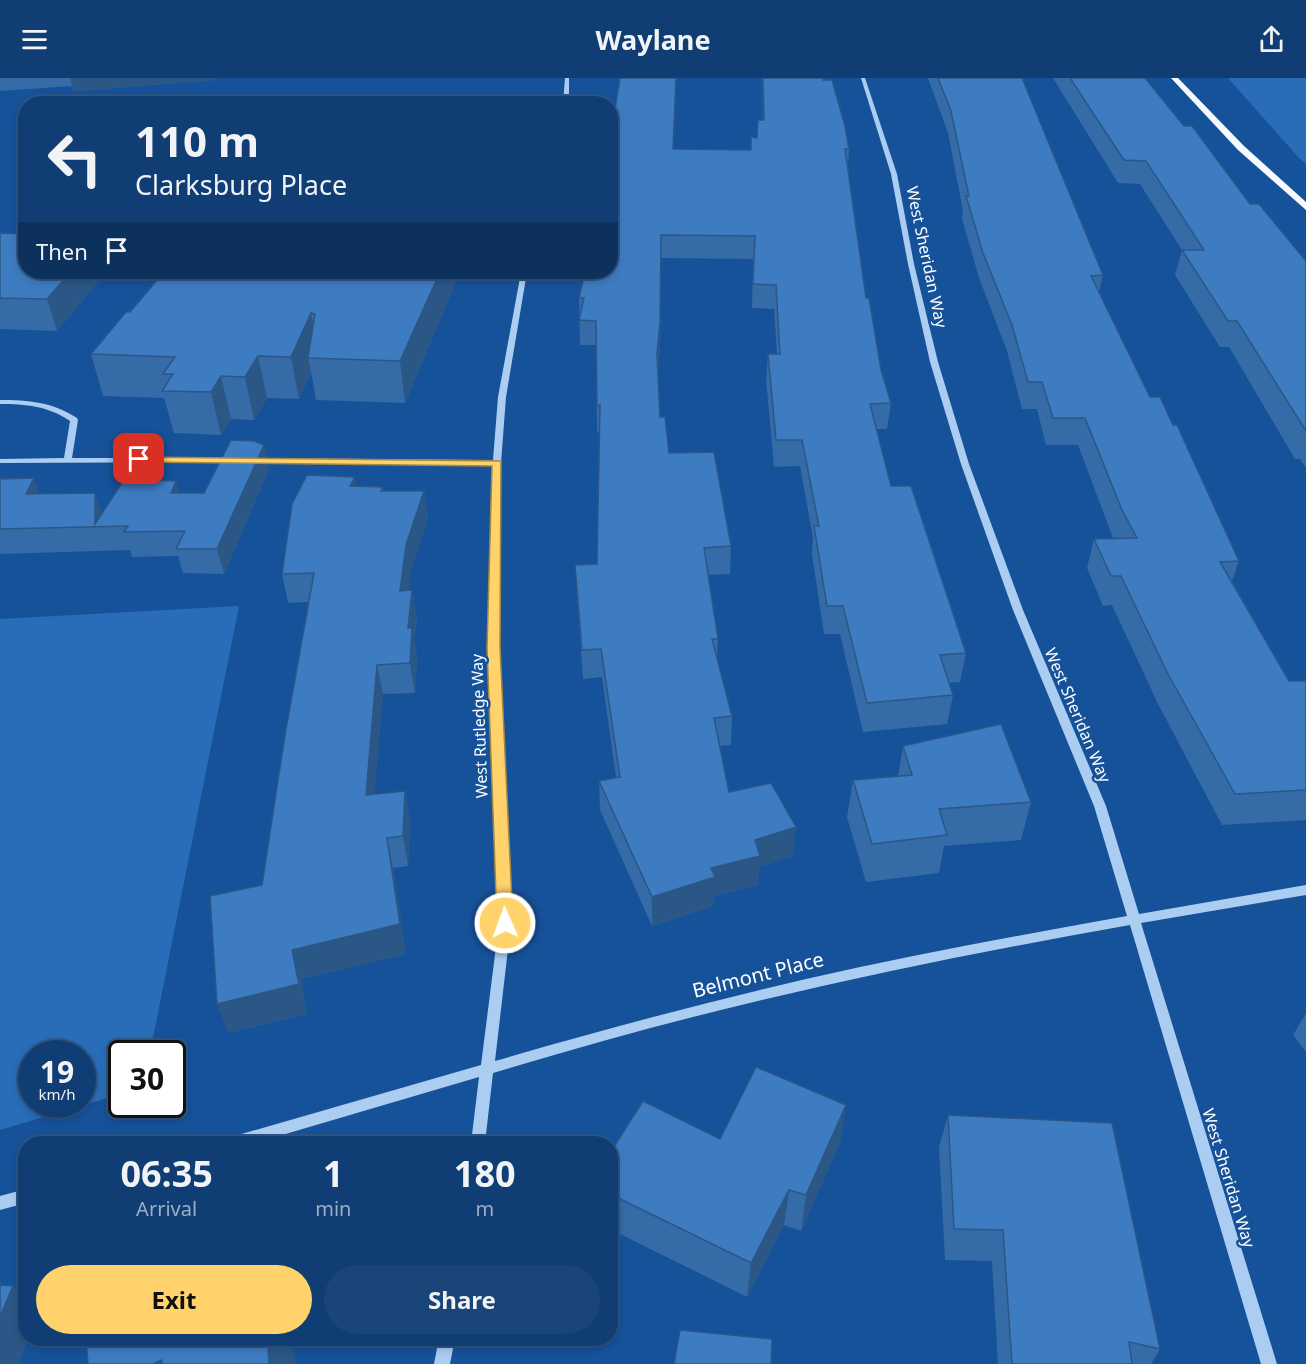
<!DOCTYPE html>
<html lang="en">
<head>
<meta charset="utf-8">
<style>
	:root { --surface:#103e74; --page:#194579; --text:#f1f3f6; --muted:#9caec5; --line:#305786; --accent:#ffd26c }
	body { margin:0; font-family:"Noto Sans",sans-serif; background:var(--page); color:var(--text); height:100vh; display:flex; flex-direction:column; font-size:22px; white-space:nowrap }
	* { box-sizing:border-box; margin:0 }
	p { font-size:20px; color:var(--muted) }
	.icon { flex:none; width:33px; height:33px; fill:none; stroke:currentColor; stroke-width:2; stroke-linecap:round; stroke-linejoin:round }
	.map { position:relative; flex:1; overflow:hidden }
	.drawer { position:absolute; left:18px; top:1058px; width:600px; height:210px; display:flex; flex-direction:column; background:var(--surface); border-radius:24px; box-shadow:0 3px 9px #0003,0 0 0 2px var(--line) }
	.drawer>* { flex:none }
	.banner { position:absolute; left:18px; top:18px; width:600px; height:183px; border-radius:24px; box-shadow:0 3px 9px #0003,0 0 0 2px var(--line); background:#103e74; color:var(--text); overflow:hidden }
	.speed { position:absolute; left:18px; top:962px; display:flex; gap:12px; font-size:30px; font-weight:700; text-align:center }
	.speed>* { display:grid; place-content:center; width:78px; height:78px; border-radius:50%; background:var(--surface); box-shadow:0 3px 9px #0003,0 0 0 2px var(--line); line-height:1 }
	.speed small { font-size:15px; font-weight:400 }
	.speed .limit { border:3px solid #111; border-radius:9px; background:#fff; color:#111 }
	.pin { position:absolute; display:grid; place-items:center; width:51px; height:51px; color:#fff; margin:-26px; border-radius:12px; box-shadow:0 3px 9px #0006 }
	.me { position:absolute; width:66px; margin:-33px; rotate:358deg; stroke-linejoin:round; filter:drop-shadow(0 0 4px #0008) }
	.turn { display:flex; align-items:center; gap:21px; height:126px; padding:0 18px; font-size:27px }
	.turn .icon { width:78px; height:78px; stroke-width:2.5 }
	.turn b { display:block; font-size:42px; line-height:51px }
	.then { display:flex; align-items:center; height:57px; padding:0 18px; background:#0003; gap:12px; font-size:22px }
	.eta { display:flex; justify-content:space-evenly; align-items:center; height:102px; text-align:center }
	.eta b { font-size:36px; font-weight:700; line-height:42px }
	.cta { display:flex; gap:12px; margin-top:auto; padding:12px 18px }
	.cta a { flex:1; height:69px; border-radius:36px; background:var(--accent); color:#111; font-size:24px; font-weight:700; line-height:69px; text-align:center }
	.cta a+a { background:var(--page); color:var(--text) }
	header { display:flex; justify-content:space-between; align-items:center; height:78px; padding:0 18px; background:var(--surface); font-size:27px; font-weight:700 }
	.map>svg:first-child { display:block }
	.green { fill:#296db8; fill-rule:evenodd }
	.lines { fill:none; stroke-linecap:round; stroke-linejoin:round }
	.minor { fill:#abcdf2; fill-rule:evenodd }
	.major { fill:#f6faff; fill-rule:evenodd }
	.wall { fill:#356ba6 }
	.shaded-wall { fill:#2b5787 }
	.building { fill:#3e7cc1; stroke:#2b5787; stroke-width:1.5 }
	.route { fill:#ffd26c; stroke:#a68846; stroke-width:1.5 }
	.labels { text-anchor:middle; stroke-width:5; stroke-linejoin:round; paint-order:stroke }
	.street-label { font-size:16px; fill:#fff; stroke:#16529a }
	.near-street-label { font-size:20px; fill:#fff; stroke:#16529a }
</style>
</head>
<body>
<header><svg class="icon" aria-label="menu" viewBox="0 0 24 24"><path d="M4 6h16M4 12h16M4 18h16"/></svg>Waylane<svg class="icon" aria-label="share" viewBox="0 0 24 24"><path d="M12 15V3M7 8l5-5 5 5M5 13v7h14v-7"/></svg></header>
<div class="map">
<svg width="1306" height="1286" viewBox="0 0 1306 1286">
	<rect width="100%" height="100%" fill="#16529a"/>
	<!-- green -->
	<g class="green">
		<polygon points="1228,0 1306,0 1306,86 1299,80"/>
		<path d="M239,528L150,975H122L121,1016L0,1052V541ZM32,975H82V1026H32Z"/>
	</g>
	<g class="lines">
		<!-- minor -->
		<g class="minor">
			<polygon points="565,0 569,0 569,26 563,26"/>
			<path d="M861,0H865L897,96L914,186L938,284L969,386L1023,532L1106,728L1139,836L1306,807V817L1141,845L1277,1286H1261L1130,847C994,871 859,898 725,931C647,950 570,972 493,995L485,1065H471L479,999L255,1065H224L226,1060L231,1059L481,987L499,845L489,569L493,387L255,384L251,382L255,380L493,382L498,319L521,194H527L506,319L501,385L499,569L511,845L495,983C598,953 702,925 806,901C913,877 1020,857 1127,838L1094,728L1013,532L961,386L930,284L908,186L891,96Z"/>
			<path d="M0,322C28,322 53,324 77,340L78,342L72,380H234L238,382L234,384L0,385V381L64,380L70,343C48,328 26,326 0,326Z"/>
			<polygon points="26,1111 26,1125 0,1132 0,1118"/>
			<polygon points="439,1260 455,1260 450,1286 434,1286"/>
		</g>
		<!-- major -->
		<polygon class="major" points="1171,0 1178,0 1244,68 1306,124 1306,132 1238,72"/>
	</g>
	<!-- wall -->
	<g class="wall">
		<polygon points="0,0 215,0 215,2 74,13 72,8 0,13"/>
		<polygon points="762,0 823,0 849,71 848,88 866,220 881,292 891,325 887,351 876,351 891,408 966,575 960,604 949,605 953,617 947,646 863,654 840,556 824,556 812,476 813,460 800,388 774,389 766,301 768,276 777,276 774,231 752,230 753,181 661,180 660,268 658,293 660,339 669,375 731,468 730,496 708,497 718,561 717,582 732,638 731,667 720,668 729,714 793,778 759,789 758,807 714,818 713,828 652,848 600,732 599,703 616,699 602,599 583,601 575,487 597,486 600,353 597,354 596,267 580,267 579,220 674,71 751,72 757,60 763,42"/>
		<polygon points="928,0 1022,0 1103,197 1099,214 1150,319 1239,483 1232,503 1289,603 1306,603 1306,742 1222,747 1158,626 1112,527 1103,528 1087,490 1094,461 1113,460 1078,367 1046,367 1037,331 1022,331 1007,273 979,200 962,141 963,133 948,55"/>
		<polygon points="1053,0 1145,0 1184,48 1250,126 1306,183 1306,390 1300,381 1295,381 1229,269 1220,269 1175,197 1182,172 1140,106 1118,105"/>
		<polygon points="0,155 26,194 106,194 57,253 0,251"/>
		<polygon points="164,194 460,194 405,325 316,322 311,294 299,321 267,320 254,342 231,341 221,357 174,355 164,320 103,318 91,276 130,234"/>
		<polygon points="269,391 224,496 183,495 178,478 132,479 130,472 0,476 0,401 40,415 102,436 179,415 204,415"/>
		<polygon points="356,408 383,409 384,413 424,413 428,441 410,495 408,512 417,541 414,562 417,579 415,615 383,616 374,716 405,713 410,743 408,788 393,790 406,876 301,901 307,936 228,955 262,807 309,524 288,525 282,496"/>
		<polygon points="903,668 1031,724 1021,762 944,768 939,795 866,804 847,739 853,702 898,698"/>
		<polygon points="1306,935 1306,974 1293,957"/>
		<polygon points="846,1027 840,1064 801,1153 784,1147 747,1219 610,1151 610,1075 720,1061"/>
		<polygon points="948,1037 1160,1271 1151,1286 998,1286 992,1183 945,1182 939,1069"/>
	</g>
	<!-- shaded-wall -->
	<g class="shaded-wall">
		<polygon points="70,0 215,0 215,2 74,13"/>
		<polygon points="661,157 660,268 657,301 657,276"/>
		<polygon points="71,194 106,194 57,253 47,221"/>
		<polygon points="440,194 460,194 405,325 400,283"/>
		<polygon points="311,235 319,276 308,280 311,294 299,321 291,279"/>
		<polygon points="258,278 267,320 254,342 245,299"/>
		<polygon points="221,298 231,341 221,357 211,314"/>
		<polygon points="264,367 269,391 224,496 217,471"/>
		<polygon points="355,399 360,427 350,408"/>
		<polygon points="34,400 43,424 26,416"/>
		<polygon points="176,403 182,428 171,415"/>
		<polygon points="424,413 428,441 410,495 405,541 400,513 406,467"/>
		<polygon points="95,415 103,439 95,446"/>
		<polygon points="412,512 417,541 414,562 417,579 415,615 410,585 408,550"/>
		<polygon points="377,587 383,616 372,747 366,717"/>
		<polygon points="405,713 410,743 408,788 403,758"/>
		<polygon points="796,749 793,778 759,789 758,807 714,818 713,828 652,848 652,819 711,790 755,762"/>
		<polygon points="387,760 393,790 406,876 301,901 307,936 228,955 217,926 292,872"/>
		<polygon points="846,1027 840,1064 801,1153 806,1117"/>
		<polygon points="789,1112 784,1147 747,1219 751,1185"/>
		<polygon points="13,1208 26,1225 26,1260 29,1260 19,1286 0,1286 0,1239"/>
		<polygon points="284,1260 291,1260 296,1286 269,1286 268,1271"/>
		<polygon points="162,1282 164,1286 152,1286"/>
	</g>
	<!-- building -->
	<g class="building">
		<polygon points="620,0 676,0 673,71 751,72 751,59 757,60 758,42 764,42 763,0 823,0 823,2 832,2 845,48 849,71 845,71 866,220 869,220 881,292 891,325 870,326 891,408 911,408 966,575 940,577 953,617 867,625 843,528 827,528 814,448 819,448 802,362 776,362 768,276 780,276 776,207 753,206 755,158 661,157 660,244 657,276 660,339 665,339 669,375 714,374 731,468 704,470 718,561 712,561 732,638 714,640 729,714 771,705 796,749 755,762 760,778 711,790 715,799 652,819 599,703 620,699 601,571 582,572 575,487 597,486 600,327 597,328 596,243 579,242 584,220 579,220 585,194 610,194 610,62"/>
		<polygon points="938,0 1022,0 1103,197 1091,198 1150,319 1160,319 1173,347 1177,347 1239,483 1220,484 1289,603 1306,603 1306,712 1235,716 1168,596 1121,498 1111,498 1094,461 1137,460 1122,432 1085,340 1053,340 1042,304 1028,304 1012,247 983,175 966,118 969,118 951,33"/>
		<polygon points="1070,0 1145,0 1184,48 1192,48 1250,126 1259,126 1306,183 1306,353 1237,243 1228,243 1182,172 1204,172 1146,83 1124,82"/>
		<polygon points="0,155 26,156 26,194 71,194 47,221 0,220"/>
		<polygon points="164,194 440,194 400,283 308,280 315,236 311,235 291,279 258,278 245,299 221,298 211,314 162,313 173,296 163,296 175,279 91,276 126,234 130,234"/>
		<polygon points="231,362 254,363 264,367 217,471 176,471 185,453 124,454 128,448 0,451 0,401 34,400 26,416 95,415 95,446 124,402 176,403 171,415 204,415"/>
		<polygon points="307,397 355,399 350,408 383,409 381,413 424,413 406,467 400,513 412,512 408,550 412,550 410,585 377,587 366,717 405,713 403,758 387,760 400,846 292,872 299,906 217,926 210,818 262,807 285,657 314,495 282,496 292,426"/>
		<polygon points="1001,646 1031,724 939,731 947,757 872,766 853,702 912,697 903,668"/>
		<polygon points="756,989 846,1027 806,1117 789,1112 751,1185 610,1116 610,1075 643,1023 720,1061"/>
		<polygon points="948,1037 1112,1045 1160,1271 1129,1264 1132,1286 1012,1286 1003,1152 954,1151"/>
		<polygon points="0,1207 13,1208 0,1239"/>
		<polygon points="680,1252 772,1261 771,1286 674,1286"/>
		<polygon points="86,1260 284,1260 285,1264 268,1271 269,1286 162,1286 162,1282 152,1286 88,1286"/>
	</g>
	<!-- route -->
	<polygon class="route" points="135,379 501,383 500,569 513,845 511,850 505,851 497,845 487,569 492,388 139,384 135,383"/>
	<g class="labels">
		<!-- street labels -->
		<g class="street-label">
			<text transform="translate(927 179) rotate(78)" y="6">West Sheridan Way</text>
			<text transform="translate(1078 637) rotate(67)" y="6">West Sheridan Way</text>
			<text transform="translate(479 648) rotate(-92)" y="6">West Rutledge Way</text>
			<text transform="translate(1229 1100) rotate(73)" y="6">West Sheridan Way</text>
		</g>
		<!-- near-street labels -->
		<g class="near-street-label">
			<text transform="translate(758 897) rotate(-14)" y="7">Belmont Place</text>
		</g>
	</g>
</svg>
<div class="speed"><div>19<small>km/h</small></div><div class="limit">30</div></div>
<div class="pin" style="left:139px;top:381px;background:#d93025"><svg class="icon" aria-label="arrive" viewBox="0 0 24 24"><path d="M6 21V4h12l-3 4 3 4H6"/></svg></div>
<svg class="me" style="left:505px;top:845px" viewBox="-20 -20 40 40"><circle r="17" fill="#ffd26c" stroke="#fff" stroke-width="3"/><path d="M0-11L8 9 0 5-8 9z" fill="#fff"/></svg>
<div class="banner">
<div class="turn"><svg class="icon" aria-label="left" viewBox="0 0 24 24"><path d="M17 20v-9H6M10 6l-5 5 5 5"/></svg><div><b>110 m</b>Clarksburg Place</div></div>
<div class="then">Then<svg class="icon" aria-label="arrive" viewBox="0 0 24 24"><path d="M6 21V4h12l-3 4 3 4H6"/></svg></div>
</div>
<section class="drawer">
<div class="eta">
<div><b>06:35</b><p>Arrival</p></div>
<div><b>1</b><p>min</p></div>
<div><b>180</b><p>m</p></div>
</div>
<div class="cta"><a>Exit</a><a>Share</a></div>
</section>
</div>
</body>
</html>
